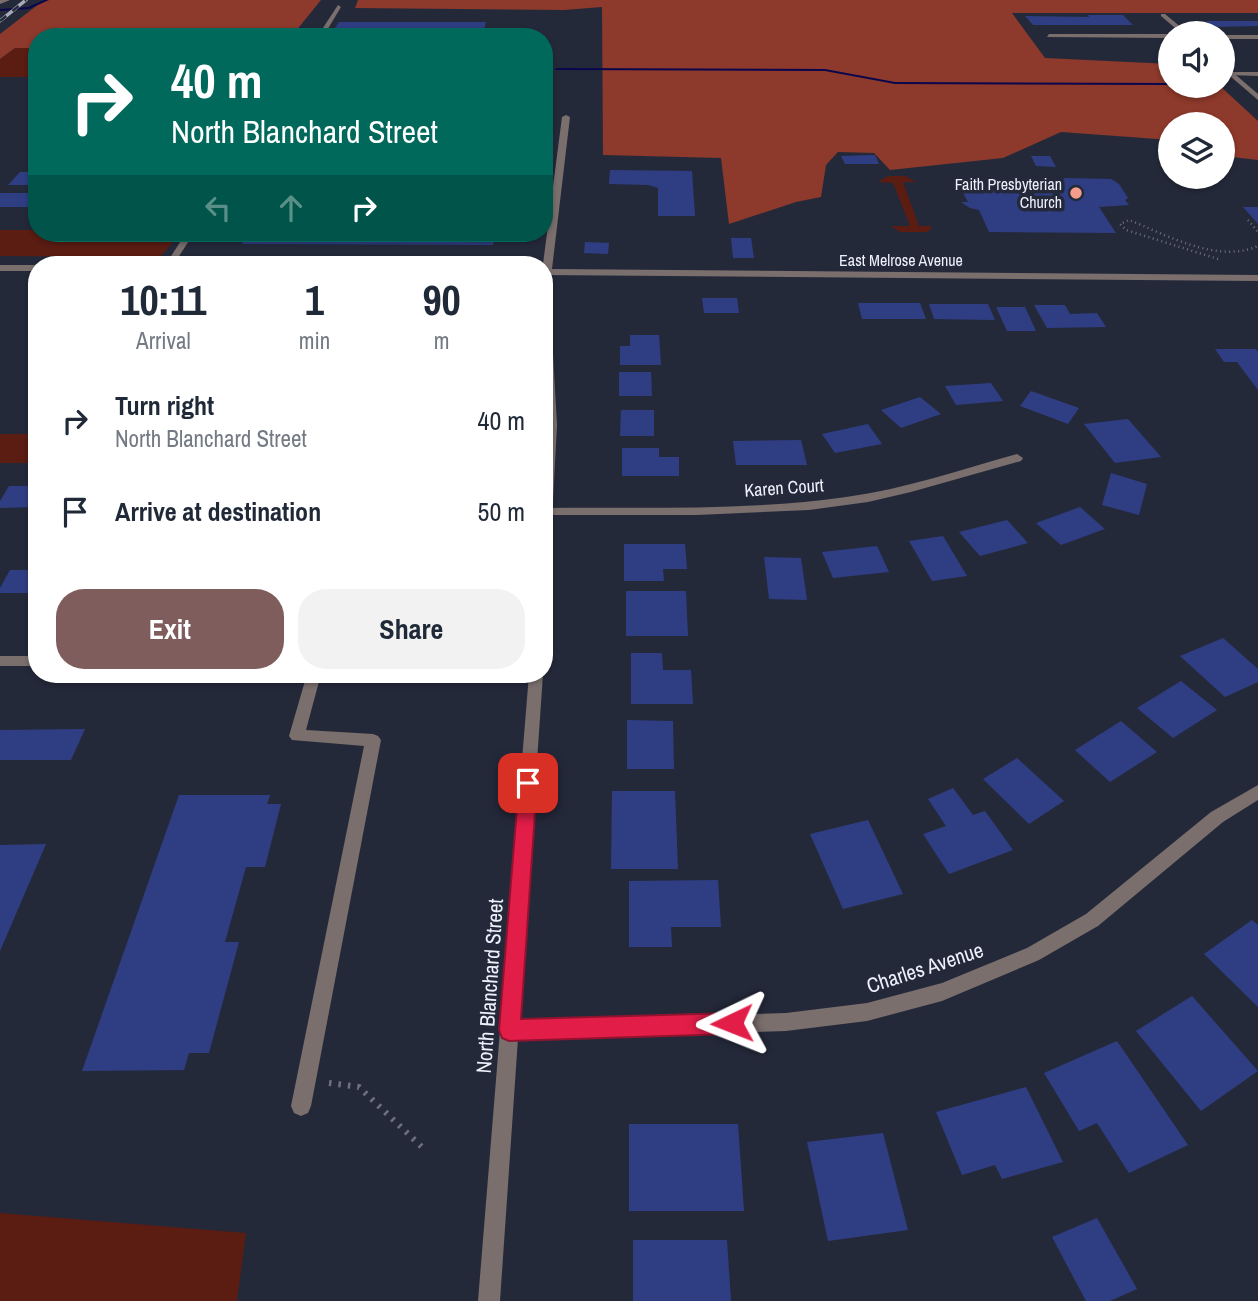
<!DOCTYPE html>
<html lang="en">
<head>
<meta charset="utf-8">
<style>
	:root { --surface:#fff; --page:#f2f2f3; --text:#1f2937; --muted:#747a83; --accent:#7f5d5d }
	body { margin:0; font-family:"Archivo Narrow",sans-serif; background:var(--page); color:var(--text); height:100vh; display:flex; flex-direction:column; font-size:26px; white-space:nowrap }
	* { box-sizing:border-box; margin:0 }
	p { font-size:23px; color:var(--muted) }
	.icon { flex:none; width:38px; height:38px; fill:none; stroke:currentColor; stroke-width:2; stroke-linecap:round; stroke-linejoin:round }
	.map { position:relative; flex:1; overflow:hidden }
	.drawer { position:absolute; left:28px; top:256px; width:525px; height:427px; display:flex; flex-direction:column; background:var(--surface); border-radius:28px; box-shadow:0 2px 5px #0004 }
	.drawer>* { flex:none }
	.guide { position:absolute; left:28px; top:28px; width:525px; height:214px; border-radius:28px; box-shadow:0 2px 5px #0004; background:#00695c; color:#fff; overflow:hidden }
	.controls { position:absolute; left:1158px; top:21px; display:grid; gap:14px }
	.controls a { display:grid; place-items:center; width:77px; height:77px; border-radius:50%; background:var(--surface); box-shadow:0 2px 5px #0004; font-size:35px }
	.pin { position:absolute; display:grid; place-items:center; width:60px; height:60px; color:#fff; margin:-30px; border-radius:14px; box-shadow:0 4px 10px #0006 }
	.me { position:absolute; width:77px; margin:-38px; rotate:268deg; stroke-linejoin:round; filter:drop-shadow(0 0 5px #0008) }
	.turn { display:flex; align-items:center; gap:24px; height:147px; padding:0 28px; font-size:32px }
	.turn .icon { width:91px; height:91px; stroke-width:2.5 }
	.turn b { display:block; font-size:49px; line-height:60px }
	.lanes { display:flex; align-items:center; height:66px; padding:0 28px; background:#0003; justify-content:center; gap:35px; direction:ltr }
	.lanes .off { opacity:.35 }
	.eta { display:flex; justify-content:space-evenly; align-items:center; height:119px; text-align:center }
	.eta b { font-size:42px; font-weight:800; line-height:49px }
	.cta { display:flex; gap:14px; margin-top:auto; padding:14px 28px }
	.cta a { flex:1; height:80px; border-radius:28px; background:var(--accent); color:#fff; font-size:28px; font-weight:800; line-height:80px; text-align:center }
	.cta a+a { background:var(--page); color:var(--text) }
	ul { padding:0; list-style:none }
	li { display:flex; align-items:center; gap:21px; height:91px; padding:0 28px }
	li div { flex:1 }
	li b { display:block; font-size:26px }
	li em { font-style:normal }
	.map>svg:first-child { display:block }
	.green { fill:#5b1c12 }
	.forest { fill:#8d392b }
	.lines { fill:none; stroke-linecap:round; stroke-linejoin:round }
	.stream { fill:#0a074c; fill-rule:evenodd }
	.building { fill:#2f3e83 }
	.path-far1 { stroke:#6c707f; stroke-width:2.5; stroke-dasharray:1 3.5; stroke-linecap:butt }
	.path { stroke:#6c707f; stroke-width:6; stroke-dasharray:2.5 7; stroke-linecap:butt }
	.service { fill:#7a6f6d; fill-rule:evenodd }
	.minor { fill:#7a6f6d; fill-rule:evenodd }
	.tertiary { fill:#7a6f6d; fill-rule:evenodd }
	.rail-casing { stroke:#a7abb8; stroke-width:3.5 }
	.rail { stroke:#24293a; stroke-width:2.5; stroke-dasharray:8; stroke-linecap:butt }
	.route { fill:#e11d48; stroke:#92132f; stroke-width:2 }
	.poi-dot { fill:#f49d8c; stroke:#24293a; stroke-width:2.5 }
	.labels { text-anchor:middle; stroke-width:7; stroke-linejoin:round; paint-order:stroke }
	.far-poi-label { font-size:16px; fill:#edf1fc; stroke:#24293a; text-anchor:end }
	.far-street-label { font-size:16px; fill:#edf1fc; stroke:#24293a }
	.street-label { font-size:18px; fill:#edf1fc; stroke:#24293a }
	.near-street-label { font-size:21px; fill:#edf1fc; stroke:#24293a }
</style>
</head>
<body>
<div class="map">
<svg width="1258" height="1301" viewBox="0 0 1258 1301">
	<rect width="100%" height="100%" fill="#24293a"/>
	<!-- green -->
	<g class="green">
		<polygon points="15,48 37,48 37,77 0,77 0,59"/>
		<polygon points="888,176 905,176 916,182 903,182 919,226 932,226 928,232 900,232 891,226 910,226 893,183 878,182"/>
		<polygon points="0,230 37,230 37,233 176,233 173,242 160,257 0,256"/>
		<rect x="0" y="434" width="37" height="29"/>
		<polygon points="0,1213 246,1233 237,1301 0,1301"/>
	</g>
	<!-- forest -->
	<g class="forest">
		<polygon points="44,0 321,0 291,37 37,37 37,48 15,48 0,59 0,34"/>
		<polygon points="358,0 1258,0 1258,13 1012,13 1045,58 1171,64 1171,86 1220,86 1258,121 1258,160 1232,157 1223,148 1223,124 1171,124 1171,140 1061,132 1003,158 890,170 874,153 838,152 826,165 821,197 796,202 729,224 721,158 603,155 602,7 564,10 355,8"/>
	</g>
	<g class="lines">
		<!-- stream -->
		<g class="stream">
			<polygon points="44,0 49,0 29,9 0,11 0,9 28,7"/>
			<polygon points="556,68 825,69 895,82 1171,83 1171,85 895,84 825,71 555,70"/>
		</g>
	</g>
	<!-- building -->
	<g class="building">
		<polygon points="1088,15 1123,15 1133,25 1033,25 1025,16 1089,17"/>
		<polygon points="1206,21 1258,21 1258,26 1212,27"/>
		<polygon points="339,22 486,22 483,34 331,34"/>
		<polygon points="875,155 879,164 845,164 841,156"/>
		<polygon points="1031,156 1050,156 1056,167 1036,166"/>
		<polygon points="610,170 692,171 695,216 658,216 658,188 648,185 609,184"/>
		<polygon points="20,172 37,172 37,185 8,185"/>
		<polygon points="1065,178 1111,179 1119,184 1128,198 1125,200 1129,205 1099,207 1116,233 989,232 979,210 970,208 961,202 968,202 962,191 1017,191 1019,194 1029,194 1023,184 1060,182"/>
		<rect x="0" y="193" width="37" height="14"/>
		<polygon points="1243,207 1258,207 1258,224"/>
		<polygon points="248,233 278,233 495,234 493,245 242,244"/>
		<polygon points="731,238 751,238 754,258 733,258"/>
		<polygon points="585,242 609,243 608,254 584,253"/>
		<polygon points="702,298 737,298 739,313 704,313"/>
		<polygon points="858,303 920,303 926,319 862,319"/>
		<polygon points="929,304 988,304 995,320 934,319"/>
		<polygon points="1034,305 1065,305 1070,314 1097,313 1106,327 1047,328"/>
		<polygon points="996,307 1025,307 1036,331 1007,331"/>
		<polygon points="630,335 659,335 661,365 620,365 620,346 630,346"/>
		<polygon points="1215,349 1256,349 1258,352 1258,390 1237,362 1224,362"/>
		<polygon points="619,372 651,372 652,396 619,396"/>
		<polygon points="991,383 1003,401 956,405 945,386"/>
		<polygon points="1031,391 1079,408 1068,424 1020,406"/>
		<polygon points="920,397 941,414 901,428 881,410"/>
		<polygon points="621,410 654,410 654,436 620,436"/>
		<polygon points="1128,419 1161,457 1115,463 1084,424"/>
		<polygon points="868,424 882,444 835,453 822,434"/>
		<polygon points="801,440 807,465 736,465 733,441"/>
		<polygon points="622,448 659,448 659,457 679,457 679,476 622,476"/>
		<polygon points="1111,473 1147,484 1139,515 1102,505"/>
		<polygon points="9,486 37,486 37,507 0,508 0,501"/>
		<polygon points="1080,507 1105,529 1061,545 1036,523"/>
		<polygon points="1007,520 1028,543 980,556 959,532"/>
		<polygon points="943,536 967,576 932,581 909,541"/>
		<polygon points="624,544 685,544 687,569 663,569 664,581 624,581"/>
		<polygon points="877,546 889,572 833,578 822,552"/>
		<polygon points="764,557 801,558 807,600 769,599"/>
		<polygon points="10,570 37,570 37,593 0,593 0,588"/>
		<polygon points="626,591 686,591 688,636 626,636"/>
		<polygon points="1223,638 1258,669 1258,682 1225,697 1180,656"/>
		<polygon points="631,653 662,653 663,670 691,670 693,704 631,704"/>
		<polygon points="1181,681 1217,710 1173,738 1137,708"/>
		<polygon points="627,720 673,721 674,769 627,769"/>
		<polygon points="1121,721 1157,752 1110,782 1075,750"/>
		<polygon points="85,729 71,760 0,760 0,730"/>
		<polygon points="1017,758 1064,801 1029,824 983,779"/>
		<polygon points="953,788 973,815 985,811 1013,850 949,874 923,834 946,826 928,799"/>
		<polygon points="612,791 675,791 678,869 611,869"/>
		<polygon points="179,795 270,795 267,804 281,804 265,867 246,867 225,942 239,942 209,1053 189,1053 184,1070 82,1071"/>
		<polygon points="868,820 903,894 843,909 810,834"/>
		<polygon points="46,844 0,951 0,845"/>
		<polygon points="718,880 721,927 671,927 672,947 629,947 629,881"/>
		<polygon points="1252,920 1258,925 1258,1007 1204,954"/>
		<polygon points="1192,996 1258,1071 1201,1111 1136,1031"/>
		<polygon points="1117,1041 1188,1145 1129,1173 1097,1123 1079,1131 1044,1073"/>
		<polygon points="1026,1087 1063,1162 1002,1179 995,1165 962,1175 936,1112"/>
		<polygon points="629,1124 738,1124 744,1211 629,1211"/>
		<polygon points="883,1133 908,1230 828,1241 807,1142"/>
		<polygon points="1097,1218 1137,1289 1110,1301 1086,1301 1052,1237"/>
		<polygon points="633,1240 727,1240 731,1301 633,1301"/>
	</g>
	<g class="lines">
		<!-- path-far1 -->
		<g class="path-far1">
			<polyline points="1248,220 1258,232"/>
			<path d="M1218,259L1126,230L1120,224L1129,220C1167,235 1217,264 1258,246"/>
		</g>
		<!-- path -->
		<polyline class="path" points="329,1083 359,1087 425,1150"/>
		<!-- service -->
		<g class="service">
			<polygon points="1049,34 1171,34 1171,38 1047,37"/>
			<rect x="1223" y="35" width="35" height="4"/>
			<polygon points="1232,72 1258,72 1258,76 1230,75"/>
			<polygon points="307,674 321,674 306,730 373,734 378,736 381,740 311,1106 308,1113 301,1116 294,1113 291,1106 364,746 292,740 289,736"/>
		</g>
		<!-- minor -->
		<g class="minor">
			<polygon points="0,0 10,0 0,4"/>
			<polygon points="338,5 341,7 323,37 317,37"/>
			<polygon points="1161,14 1165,14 1188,33 1181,33 1161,16"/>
			<polygon points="1223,64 1258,94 1258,100 1223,70"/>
			<polygon points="566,115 570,117 552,269 1258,275 1258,281 544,275 543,264 562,117"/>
			<polygon points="186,233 194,233 174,264 166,264"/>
			<rect x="0" y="265" width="37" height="6"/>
			<path d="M1017,454L1023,458L1021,461L911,492L868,502L809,510L697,515H544V509L548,508C647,507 748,511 846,497C905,489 960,470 1017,454Z"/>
			<rect x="0" y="656" width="37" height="10"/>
			<polygon points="1258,785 1258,800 1223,822 1098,926 1039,960 942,1001 867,1021 786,1031 509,1039 502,1037 500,1030 502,1023 509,1021 786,1013 867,1003 942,983 1027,948 1086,914 1211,812"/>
		</g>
		<!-- tertiary -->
		<g class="tertiary">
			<polygon points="547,269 552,272 551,318 557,425 550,559 544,563 544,270"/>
			<polygon points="529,674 543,674 500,1301 478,1301"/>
		</g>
		<!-- rail casing -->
		<g class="rail-casing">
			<polyline id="rail" points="0,21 26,0"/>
		</g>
		<!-- rail -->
		<use href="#rail" class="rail"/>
	</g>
	<!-- route -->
	<polygon class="route" points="528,776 534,778 537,783 521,1019 732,1013 739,1016 742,1023 739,1031 732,1034 509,1041 502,1038 499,1030 519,783 521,778"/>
	<!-- markers -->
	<circle class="poi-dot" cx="1076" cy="193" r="7"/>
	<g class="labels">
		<!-- far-poi labels -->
		<g class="far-poi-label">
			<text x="1062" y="190">Faith Presbyterian<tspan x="1062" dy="18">Church</tspan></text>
		</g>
		<!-- far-street labels -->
		<g class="far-street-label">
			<text x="901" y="266">East Melrose Avenue</text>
		</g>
		<!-- street labels -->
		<g class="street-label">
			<text transform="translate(784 488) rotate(-4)" y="6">Karen Court</text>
		</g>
		<!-- near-street labels -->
		<g class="near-street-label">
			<text transform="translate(925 968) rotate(-18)" y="7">Charles Avenue</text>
			<text transform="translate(490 986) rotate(-86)" y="7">North Blanchard Street</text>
		</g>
	</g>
</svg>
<div class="controls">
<a><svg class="icon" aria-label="sound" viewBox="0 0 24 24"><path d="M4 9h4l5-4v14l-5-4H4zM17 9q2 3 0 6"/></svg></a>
<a><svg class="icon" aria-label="layers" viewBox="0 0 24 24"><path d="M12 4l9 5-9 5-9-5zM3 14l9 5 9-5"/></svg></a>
</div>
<div class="pin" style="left:528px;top:783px;background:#d93025"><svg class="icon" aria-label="arrive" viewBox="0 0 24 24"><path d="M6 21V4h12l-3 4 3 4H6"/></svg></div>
<svg class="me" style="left:732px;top:1023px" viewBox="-20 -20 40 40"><path d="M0-17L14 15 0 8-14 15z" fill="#e11d48" stroke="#fff" stroke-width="4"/></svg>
<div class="guide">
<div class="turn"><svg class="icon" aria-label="right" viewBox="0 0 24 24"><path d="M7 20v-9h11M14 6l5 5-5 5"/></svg><div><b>40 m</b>North Blanchard Street</div></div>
<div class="lanes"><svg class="icon off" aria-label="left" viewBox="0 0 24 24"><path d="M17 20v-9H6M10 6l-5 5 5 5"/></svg><svg class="icon off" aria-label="ahead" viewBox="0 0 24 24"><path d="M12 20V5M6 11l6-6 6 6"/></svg><svg class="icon" aria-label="right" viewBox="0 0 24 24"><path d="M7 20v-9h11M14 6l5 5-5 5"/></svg></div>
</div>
<section class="drawer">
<div class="eta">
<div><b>10:11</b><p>Arrival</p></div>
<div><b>1</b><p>min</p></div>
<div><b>90</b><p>m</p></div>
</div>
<ul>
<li><svg class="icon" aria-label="right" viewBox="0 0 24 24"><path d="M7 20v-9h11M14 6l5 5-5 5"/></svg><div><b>Turn right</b><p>North Blanchard Street</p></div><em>40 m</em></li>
<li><svg class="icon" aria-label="arrive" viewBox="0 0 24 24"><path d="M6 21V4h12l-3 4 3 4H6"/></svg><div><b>Arrive at destination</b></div><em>50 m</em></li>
</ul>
<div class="cta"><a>Exit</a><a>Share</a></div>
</section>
</div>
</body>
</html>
